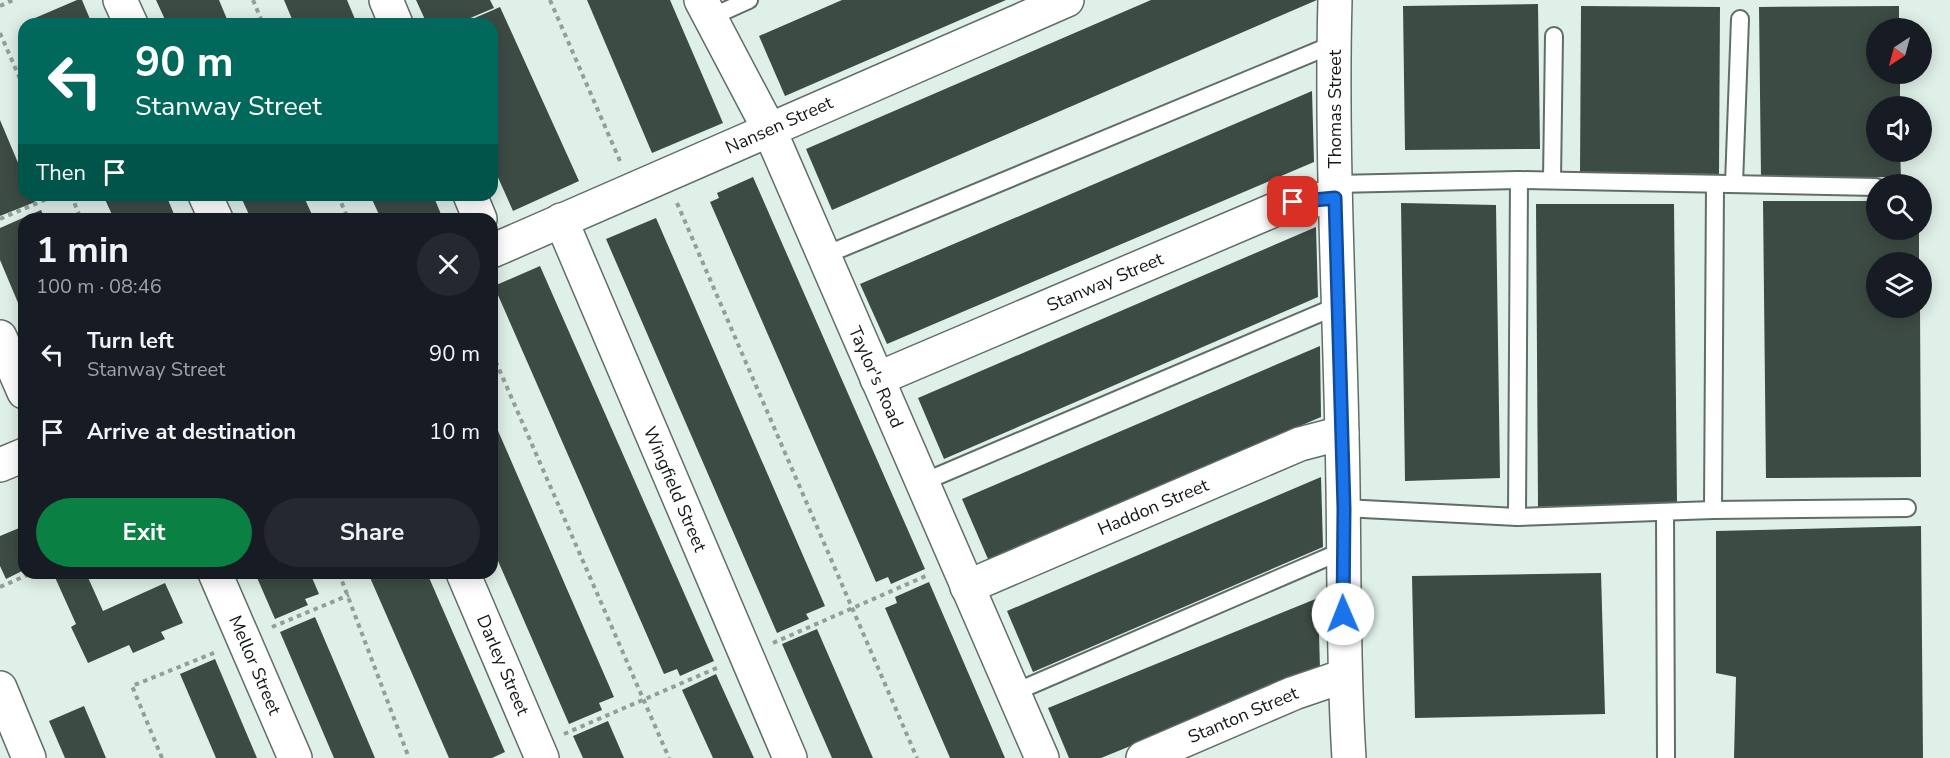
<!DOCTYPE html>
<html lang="en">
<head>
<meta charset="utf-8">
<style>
	:root { --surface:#171b24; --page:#242831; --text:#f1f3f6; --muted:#9ea1a6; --accent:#0b8043 }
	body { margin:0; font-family:"Nunito Sans",sans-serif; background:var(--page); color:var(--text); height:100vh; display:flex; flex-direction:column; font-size:22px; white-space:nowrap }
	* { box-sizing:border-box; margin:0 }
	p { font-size:20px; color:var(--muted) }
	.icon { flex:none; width:33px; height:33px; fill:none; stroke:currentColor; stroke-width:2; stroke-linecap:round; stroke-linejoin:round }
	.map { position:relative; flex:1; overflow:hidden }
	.details { position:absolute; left:18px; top:213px; width:480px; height:366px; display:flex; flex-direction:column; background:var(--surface); border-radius:18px; box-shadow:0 3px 15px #0003 }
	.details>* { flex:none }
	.hud { position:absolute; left:18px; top:18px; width:480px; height:183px; border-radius:18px; box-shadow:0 3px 15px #0003; background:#00695c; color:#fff; overflow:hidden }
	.needle { width:39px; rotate:216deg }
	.fabs { position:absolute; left:1866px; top:18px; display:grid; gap:12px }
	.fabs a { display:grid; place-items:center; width:66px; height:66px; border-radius:50%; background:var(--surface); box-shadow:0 3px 15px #0003; font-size:30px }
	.pin { position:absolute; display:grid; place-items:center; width:51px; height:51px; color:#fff; margin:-26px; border-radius:12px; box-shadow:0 3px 9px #0006 }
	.me { position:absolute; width:66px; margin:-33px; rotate:359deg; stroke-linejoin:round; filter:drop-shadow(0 0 4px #0008) }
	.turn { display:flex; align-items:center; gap:21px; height:126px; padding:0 18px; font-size:27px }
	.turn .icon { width:78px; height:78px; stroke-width:2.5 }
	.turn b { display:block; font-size:42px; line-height:51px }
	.then { display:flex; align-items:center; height:57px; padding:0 18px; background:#0003; gap:12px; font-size:22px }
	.round { display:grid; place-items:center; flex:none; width:63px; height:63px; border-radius:32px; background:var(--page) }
	.overview { display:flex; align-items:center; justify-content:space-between; height:102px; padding:0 18px }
	h1 { font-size:36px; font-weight:700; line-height:45px }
	.button { display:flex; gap:12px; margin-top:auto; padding:12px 18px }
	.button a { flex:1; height:69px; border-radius:36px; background:var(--accent); color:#fff; font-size:24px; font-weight:700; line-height:69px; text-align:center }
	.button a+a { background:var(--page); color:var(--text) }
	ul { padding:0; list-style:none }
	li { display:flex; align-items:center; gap:18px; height:78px; padding:0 18px }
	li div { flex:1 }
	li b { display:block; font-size:22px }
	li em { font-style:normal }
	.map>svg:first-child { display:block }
	.building { fill:#3d4b45 }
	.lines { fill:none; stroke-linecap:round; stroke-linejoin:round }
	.lane-casing { stroke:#606e68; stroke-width:20 }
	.street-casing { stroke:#606e68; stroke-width:36 }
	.path { stroke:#929f99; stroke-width:4; stroke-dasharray:4.5 4.5; stroke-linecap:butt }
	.lane { stroke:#fff; stroke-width:16 }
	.street { stroke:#fff; stroke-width:33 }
	.route-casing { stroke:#114b97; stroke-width:15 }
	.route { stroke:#1a73e8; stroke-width:10 }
	.labels { text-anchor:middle; stroke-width:6; stroke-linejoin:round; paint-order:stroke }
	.street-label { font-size:18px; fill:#131916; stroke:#fff }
</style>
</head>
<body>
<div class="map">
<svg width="1950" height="758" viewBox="0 0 1950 758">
	<rect width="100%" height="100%" fill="#dff0e8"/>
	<!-- building -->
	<g class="building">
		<polygon points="77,0 82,0 92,24 30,24 28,21"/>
		<polygon points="156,0 219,0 229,24 167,24"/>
		<polygon points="284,0 347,0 357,24 294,24"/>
		<polygon points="416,0 490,0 494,8 456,24 427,24"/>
		<polygon points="587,0 670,0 723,123 652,153"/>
		<polygon points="842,0 1006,0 785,96 759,36"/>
		<polygon points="1151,0 1317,0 832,210 806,149"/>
		<polygon points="1538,4 1540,149 1405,150 1403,6"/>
		<polygon points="1581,6 1720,7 1719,174 1580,173"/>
		<polygon points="1899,6 1899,28 1876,28 1876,74 1900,74 1900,106 1876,106 1876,152 1900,152 1901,177 1761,178 1759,7"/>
		<polygon points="500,7 579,181 513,211 492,164 492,24 461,24"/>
		<polygon points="1312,91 1314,162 887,344 860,284"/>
		<polygon points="0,120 24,177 24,195 32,195 35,202 0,216"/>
		<polygon points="753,177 925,569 891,584 888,577 876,582 710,202 719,198 717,193"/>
		<polygon points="103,195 166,195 176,219 114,219"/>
		<polygon points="240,195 303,195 314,219 251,219"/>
		<polygon points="370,195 433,195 443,219 381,219"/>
		<polygon points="1763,201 1876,201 1876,230 1919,230 1919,262 1876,262 1876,308 1920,308 1921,477 1766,478"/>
		<polygon points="1401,203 1496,205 1500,478 1405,481"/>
		<polygon points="1536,204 1674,204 1677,504 1538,507"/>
		<polygon points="41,210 45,219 24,219 24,317 0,260 0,228"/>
		<polygon points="656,218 825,606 806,614 809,619 777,633 606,239"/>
		<polygon points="1316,227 1318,297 944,459 918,398"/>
		<polygon points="540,266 714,661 680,676 677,669 664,674 494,286"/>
		<polygon points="1320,346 1321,417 988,559 962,499"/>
		<polygon points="492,417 614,697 599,703 602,710 569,724 492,547"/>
		<polygon points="1321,477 1323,547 1033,672 1007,611"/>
		<polygon points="24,526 24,570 6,579 0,566 0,536"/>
		<polygon points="1921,526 1923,758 1734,758 1736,677 1716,673 1716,531"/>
		<polygon points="53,573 86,573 103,611 165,583 183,623 161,632 165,639 133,653 129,645 88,663 71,627 76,624"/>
		<polygon points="255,573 310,573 319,594 305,599 308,605 275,619"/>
		<polygon points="368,573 427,573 505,752 492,758 449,758"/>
		<polygon points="1601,573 1605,714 1415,718 1412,576"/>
		<polygon points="929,582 1005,758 950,758 885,608 897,603 895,597"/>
		<polygon points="1318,598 1320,669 1101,758 1069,758 1048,708"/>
		<polygon points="315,617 375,758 334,758 280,632"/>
		<polygon points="817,629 873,758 832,758 782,644"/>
		<polygon points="215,659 257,758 216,758 180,674"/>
		<polygon points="716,674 754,758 713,758 682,690"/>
		<polygon points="84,706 106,758 65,758 49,721"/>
		<polygon points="608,721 624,758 583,758 573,736"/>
	</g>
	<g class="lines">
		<!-- lane casing -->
		<g class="lane-casing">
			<g id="lane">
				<polyline points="709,18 749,0"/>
				<polyline points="1552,180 1554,36"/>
				<polyline points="1335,184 1519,180 1876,187"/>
				<polyline points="1734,184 1740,19"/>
				<polyline points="823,256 1334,44"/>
				<polyline points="921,483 1337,306"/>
				<polyline points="1344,508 1517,517 1713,510 1907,508"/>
				<polyline points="1713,510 1715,185"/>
				<polyline points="1665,512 1666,758"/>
				<polyline points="1517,517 1519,180"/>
				<polyline points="1013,693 1342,551"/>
			</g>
		</g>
		<!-- street casing -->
		<g class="street-casing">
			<g id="street">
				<polyline points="120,0 131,24"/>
				<polyline points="386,0 396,24"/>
				<polyline points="701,0 769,129 1042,758"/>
				<path d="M1335,0C1331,145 1339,290 1342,436C1345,543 1342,650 1349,758"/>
				<polyline points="205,195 216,219"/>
				<polyline points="470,195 480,219"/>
				<polyline points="561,220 790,758"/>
				<polyline points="492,251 1067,0"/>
				<polyline points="0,337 24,392"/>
				<polyline points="877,379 1293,202 1335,198"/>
				<polyline points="0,465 24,455"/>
				<polyline points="215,573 295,758"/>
				<polyline points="463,573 542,758"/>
				<polyline points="967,587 1300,444 1342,433"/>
				<polyline points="0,688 29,758"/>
				<polyline points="1143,758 1294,693 1344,676"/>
			</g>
		</g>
		<!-- path -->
		<g class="path">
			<polyline points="253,0 263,24"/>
			<polyline points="550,0 620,161"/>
			<polyline points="0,6 13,0"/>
			<polyline points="0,33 24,88"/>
			<polyline points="71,195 81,219"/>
			<polyline points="338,195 348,219"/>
			<polyline points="677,203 917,758"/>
			<polyline points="0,219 56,195"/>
			<polyline points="492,353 669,758"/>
			<polyline points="339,573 409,758"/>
			<polyline points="0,587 32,573"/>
			<polyline points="272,627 349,595"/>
			<polyline points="773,643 928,575"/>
			<polyline points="564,734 719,667"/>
			<polyline points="162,758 132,686 216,652"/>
		</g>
		<!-- lane -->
		<use href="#lane" class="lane"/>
		<!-- street -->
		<use href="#street" class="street"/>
	</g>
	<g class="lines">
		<!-- route casing -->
		<g class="route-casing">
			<polyline id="route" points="1293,202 1335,198 1344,508 1343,614"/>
		</g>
		<!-- route -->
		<use href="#route" class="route"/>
	</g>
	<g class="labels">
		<!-- street labels -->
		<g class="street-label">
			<text transform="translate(1335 109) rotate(-90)" y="6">Thomas Street</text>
			<text transform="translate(779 125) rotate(-24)" y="6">Nansen Street</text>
			<text transform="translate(1105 282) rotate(-23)" y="6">Stanway Street</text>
			<text transform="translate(876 377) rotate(66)" y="6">Taylor's Road</text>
			<text transform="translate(675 489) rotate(67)" y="6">Wingfield Street</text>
			<text transform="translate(1153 507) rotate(-23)" y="6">Haddon Street</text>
			<text transform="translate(255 665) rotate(67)" y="6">Mellor Street</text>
			<text transform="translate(503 665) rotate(67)" y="6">Darley Street</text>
			<text transform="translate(1243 715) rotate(-23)" y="6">Stanton Street</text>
		</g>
	</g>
</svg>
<div class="fabs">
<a><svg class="needle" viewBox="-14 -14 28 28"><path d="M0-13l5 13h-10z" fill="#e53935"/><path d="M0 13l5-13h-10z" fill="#9ea1a6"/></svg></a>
<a><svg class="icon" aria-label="sound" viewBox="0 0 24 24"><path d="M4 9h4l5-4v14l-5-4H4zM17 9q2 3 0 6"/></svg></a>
<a><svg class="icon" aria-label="search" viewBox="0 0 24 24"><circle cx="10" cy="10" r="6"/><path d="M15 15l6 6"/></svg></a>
<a><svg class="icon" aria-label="layers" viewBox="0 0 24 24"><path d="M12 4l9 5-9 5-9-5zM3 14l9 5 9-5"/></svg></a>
</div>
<div class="pin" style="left:1293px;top:202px;background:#d93025"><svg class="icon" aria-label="arrive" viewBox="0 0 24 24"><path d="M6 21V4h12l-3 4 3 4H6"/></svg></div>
<svg class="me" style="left:1343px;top:614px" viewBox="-20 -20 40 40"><circle r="19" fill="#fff"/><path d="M0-13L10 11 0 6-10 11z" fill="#1a73e8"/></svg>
<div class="hud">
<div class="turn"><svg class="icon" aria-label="left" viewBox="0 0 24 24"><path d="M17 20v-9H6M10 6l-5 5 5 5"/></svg><div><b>90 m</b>Stanway Street</div></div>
<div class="then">Then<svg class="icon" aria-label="arrive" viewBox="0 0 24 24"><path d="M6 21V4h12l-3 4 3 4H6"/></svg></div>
</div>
<section class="details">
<div class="overview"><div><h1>1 min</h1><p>100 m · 08:46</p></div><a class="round"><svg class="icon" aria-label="close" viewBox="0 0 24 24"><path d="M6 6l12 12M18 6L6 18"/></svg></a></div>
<ul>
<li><svg class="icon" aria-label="left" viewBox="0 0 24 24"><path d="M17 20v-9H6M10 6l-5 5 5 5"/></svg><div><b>Turn left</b><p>Stanway Street</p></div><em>90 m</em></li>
<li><svg class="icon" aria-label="arrive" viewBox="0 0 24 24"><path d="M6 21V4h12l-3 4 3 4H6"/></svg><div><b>Arrive at destination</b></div><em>10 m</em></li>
</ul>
<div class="button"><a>Exit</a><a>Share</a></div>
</section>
</div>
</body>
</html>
